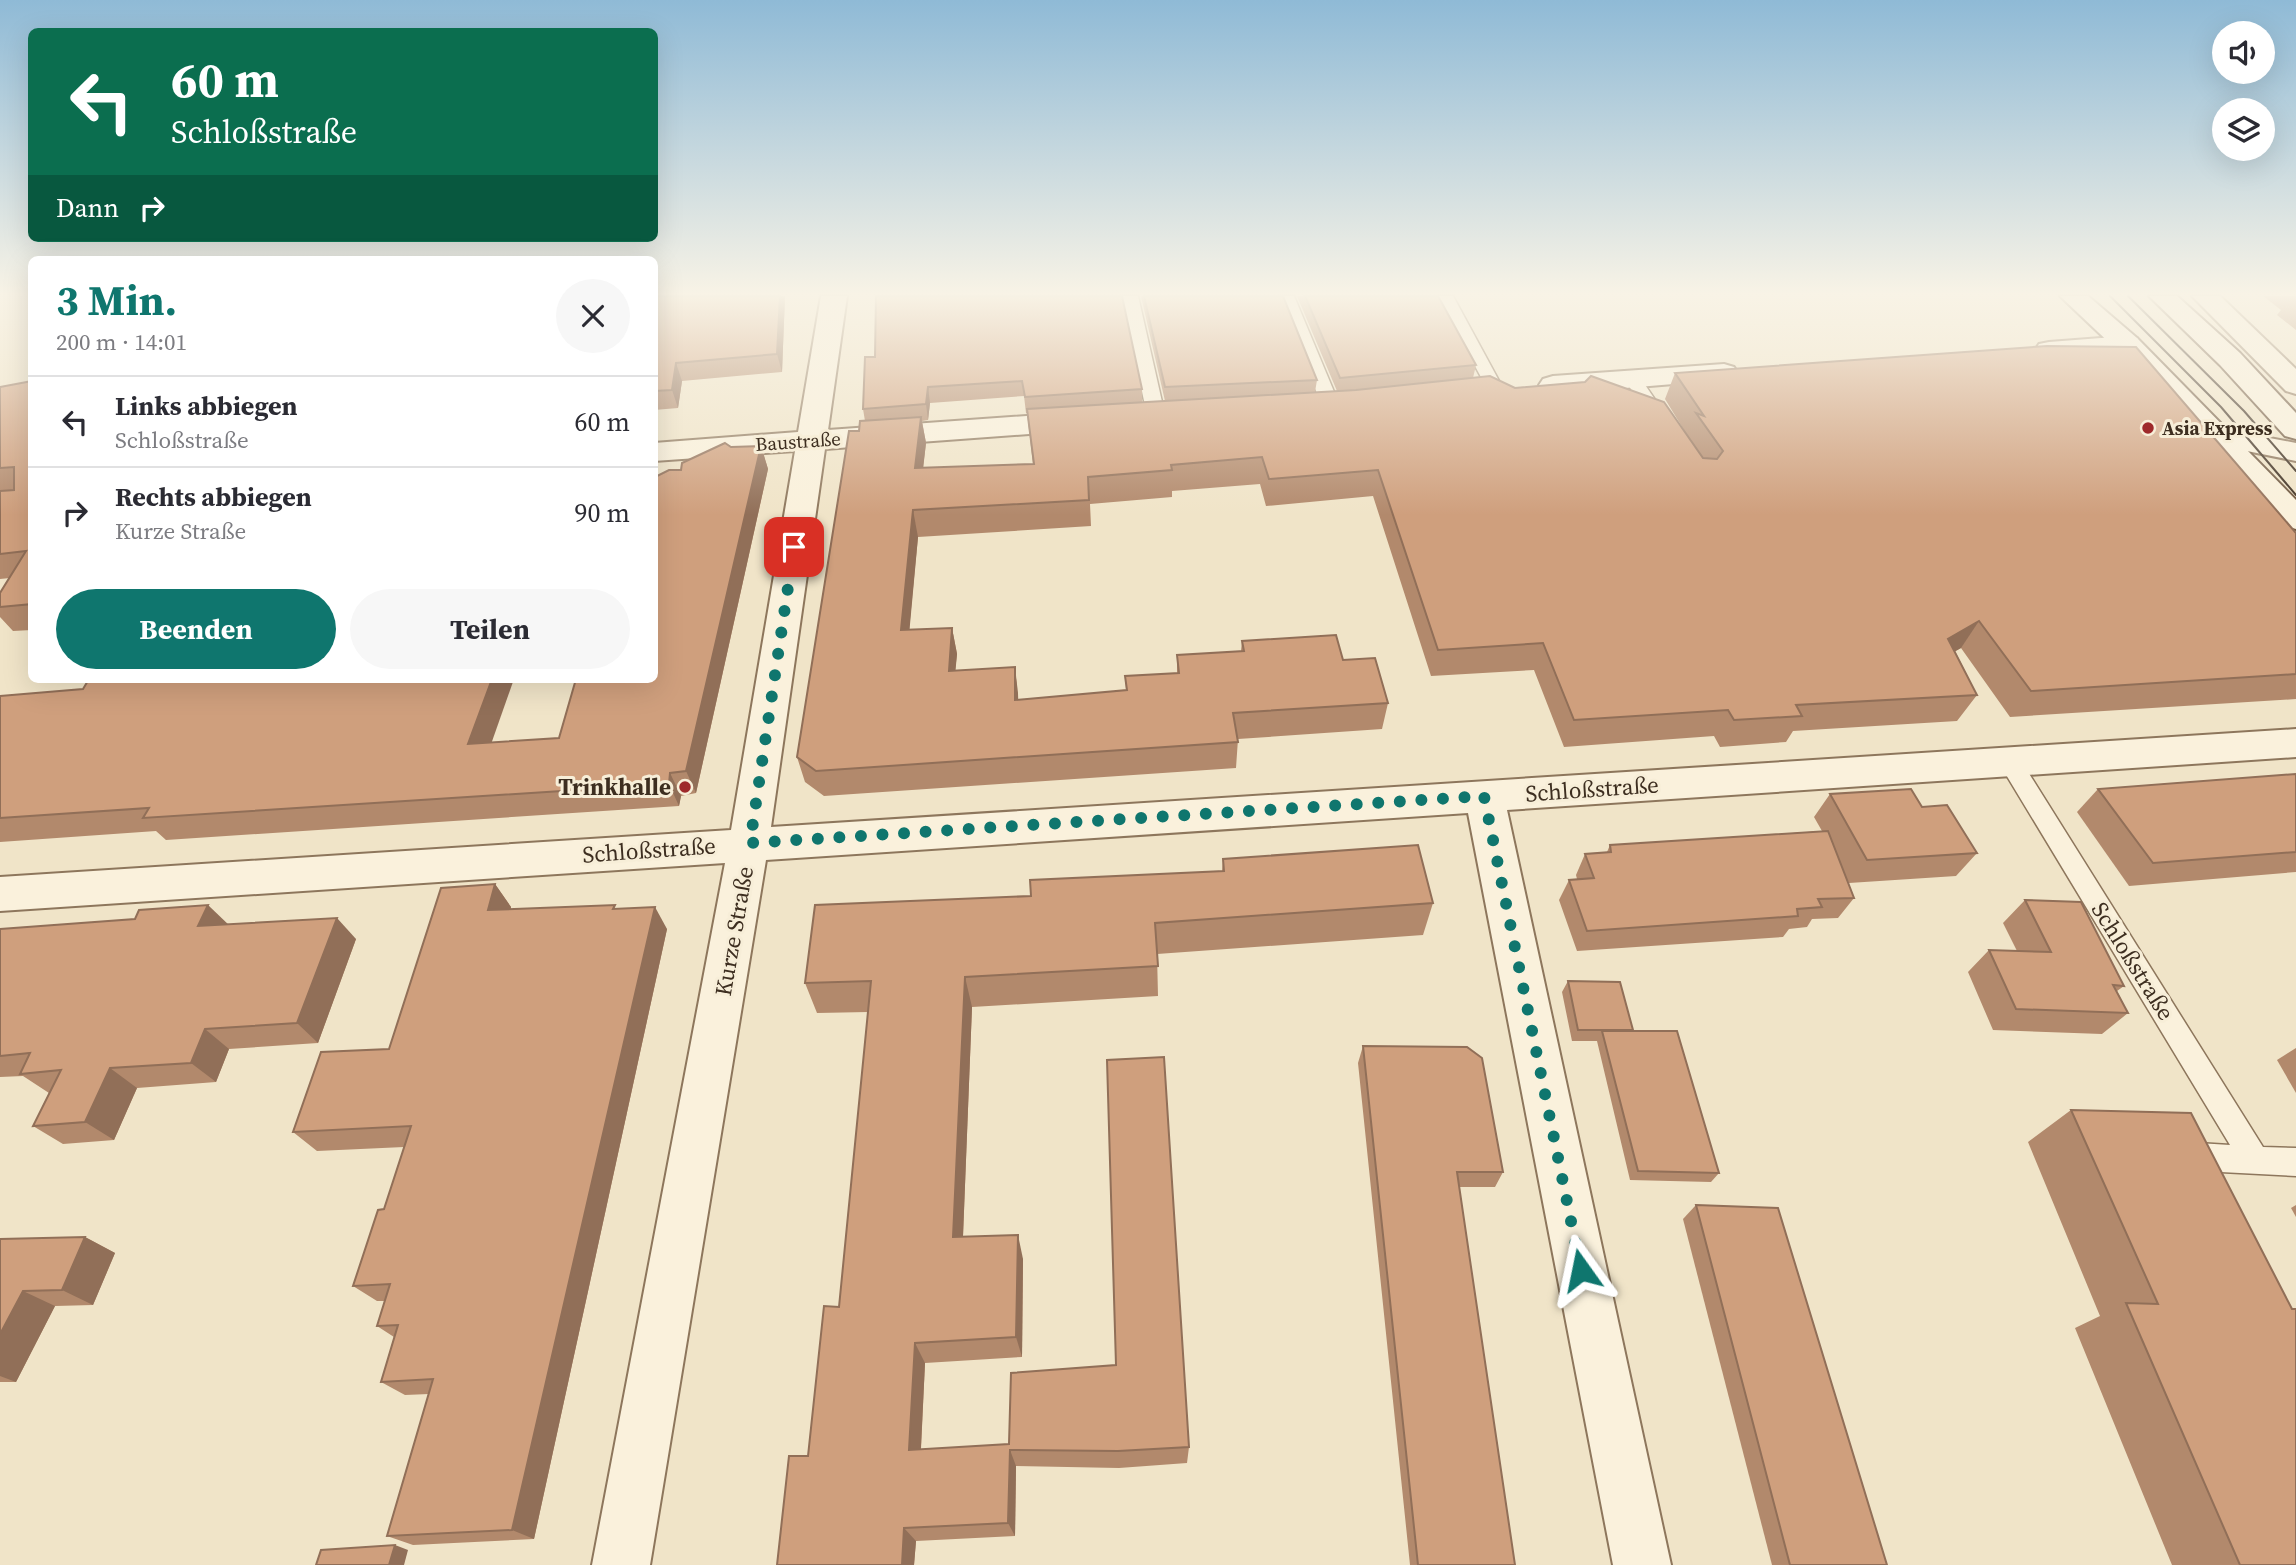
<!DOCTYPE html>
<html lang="de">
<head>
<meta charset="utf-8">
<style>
	:root { --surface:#fff; --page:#f7f7f7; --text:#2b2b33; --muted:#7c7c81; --line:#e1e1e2; --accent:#0f766e }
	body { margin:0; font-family:"Source Serif 4",serif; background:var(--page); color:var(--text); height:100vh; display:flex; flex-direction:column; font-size:26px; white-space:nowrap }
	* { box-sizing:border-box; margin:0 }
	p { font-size:23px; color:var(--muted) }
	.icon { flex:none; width:38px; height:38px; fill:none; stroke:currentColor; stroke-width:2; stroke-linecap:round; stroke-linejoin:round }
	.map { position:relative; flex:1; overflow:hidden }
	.sheet { position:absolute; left:28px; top:256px; width:630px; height:427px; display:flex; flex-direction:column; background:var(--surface); border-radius:10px; box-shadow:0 7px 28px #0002 }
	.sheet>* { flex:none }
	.guide { position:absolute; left:28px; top:28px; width:630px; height:214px; border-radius:10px; box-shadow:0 7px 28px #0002; background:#0b6e4f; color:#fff; overflow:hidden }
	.controls { position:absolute; left:2212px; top:21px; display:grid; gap:14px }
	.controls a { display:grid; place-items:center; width:63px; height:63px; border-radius:50%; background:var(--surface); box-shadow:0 7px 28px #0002; font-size:35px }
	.pin { position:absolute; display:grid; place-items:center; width:60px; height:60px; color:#fff; margin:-30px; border-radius:14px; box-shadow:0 4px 10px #0006 }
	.me { position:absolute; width:77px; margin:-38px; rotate:348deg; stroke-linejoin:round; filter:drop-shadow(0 0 5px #0008) }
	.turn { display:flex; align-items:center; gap:24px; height:147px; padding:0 28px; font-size:32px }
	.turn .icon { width:91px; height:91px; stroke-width:2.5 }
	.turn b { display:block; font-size:49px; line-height:60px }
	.then { display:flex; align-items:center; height:66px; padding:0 28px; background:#0003; gap:14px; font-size:26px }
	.round { display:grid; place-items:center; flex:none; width:74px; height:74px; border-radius:37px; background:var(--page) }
	.headline { display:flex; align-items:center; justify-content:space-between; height:119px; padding:0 28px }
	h1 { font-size:42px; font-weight:700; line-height:52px; color:var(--accent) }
	.button { display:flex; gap:14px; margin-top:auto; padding:14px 28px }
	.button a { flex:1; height:80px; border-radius:42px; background:var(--accent); color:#fff; font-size:28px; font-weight:700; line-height:80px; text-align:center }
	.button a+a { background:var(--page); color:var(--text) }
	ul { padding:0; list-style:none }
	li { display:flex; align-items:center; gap:21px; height:91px; padding:0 28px; border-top:2px solid var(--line) }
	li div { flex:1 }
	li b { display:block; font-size:26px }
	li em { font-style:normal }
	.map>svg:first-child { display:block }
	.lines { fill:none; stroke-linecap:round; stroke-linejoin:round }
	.service-casing { stroke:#8d765c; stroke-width:3 }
	.minor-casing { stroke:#8d765c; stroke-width:4 }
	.secondary-casing { stroke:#6f573f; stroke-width:4 }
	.service { fill:#faf1dc; fill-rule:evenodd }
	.minor { fill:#faf1dc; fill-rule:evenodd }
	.secondary { fill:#faf1dc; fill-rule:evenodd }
	.tram { stroke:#3d2e20; stroke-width:2 }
	.wall { fill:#b2896c; fill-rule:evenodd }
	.shaded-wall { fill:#916f58 }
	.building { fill:#cf9f7d; stroke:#916f58; stroke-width:2 }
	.route { stroke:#0f766e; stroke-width:12; stroke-dasharray:0 21.6 }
	.poi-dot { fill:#9e2a2b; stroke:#f7eed8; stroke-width:2.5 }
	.labels { text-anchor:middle; stroke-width:6; stroke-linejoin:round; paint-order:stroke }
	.far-poi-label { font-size:19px; font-weight:bold; fill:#3d2e20; stroke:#f7eed8; text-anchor:start }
	.far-street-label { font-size:19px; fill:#3d2e20; stroke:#f7eed8 }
	.poi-label { font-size:23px; font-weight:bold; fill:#3d2e20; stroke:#f7eed8; text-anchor:end }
	.street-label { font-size:23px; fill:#3d2e20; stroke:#f7eed8 }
</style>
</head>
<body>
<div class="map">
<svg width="2296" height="1565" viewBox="0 0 2296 1565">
	<rect width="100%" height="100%" fill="#f0e4c8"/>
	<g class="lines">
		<!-- service casing -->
		<g class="service-casing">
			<g id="service">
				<polygon points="1122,296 1138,296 1165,415 1162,419 1150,419 1147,415"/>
				<polygon points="1278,296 1294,296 1340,406 1337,410 1331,411 1322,406"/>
				<polygon points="1437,296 1453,296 1504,390 1502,394 1496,395 1488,390"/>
				<polygon points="1633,375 1639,376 1669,420 1666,424 1654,424 1651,420 1625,380"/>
				<polygon points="2010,753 2018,756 2263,1147 2296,1148 2296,1176 2182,1170 2172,1166 2168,1156 2172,1146 2182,1142 2230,1145 2002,768 1999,762 2002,756"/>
			</g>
		</g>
		<!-- minor casing -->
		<g class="minor-casing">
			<g id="minor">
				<polygon points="821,296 847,296 828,430 1082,412 1092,415 1097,421 1092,427 1082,430 825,449 771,827 2296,729 2296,757 1507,810 1671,1565 1613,1565 1468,813 766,860 650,1565 592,1565 725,863 0,911 0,877 731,830 795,451 654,461 654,443 798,432"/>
				<polygon points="2192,296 2220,296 2296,369 2296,394 2286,391"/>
				<polygon points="2127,336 2137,338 2141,344 2137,350 2049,358 2039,356 2035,350 2039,344 2049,342"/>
				<polygon points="1724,364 1734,367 1738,373 1734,379 1553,394 1543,391 1539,385 1543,379 1553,376"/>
				<polygon points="2208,420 2259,436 2296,443 2296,461 2242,450 2197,435 2193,429 2197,423"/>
			</g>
		</g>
		<!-- secondary casing -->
		<g class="secondary-casing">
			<g id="secondary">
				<polygon points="2060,296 2088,296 2137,338 2296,500 2296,529 2285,526 2117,350"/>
				<polygon points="2149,296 2177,296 2240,353 2296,413 2296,439 2285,436 2220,365"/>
			</g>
		</g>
		<!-- service -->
		<use href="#service" class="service"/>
		<!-- minor -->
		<use href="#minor" class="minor"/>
		<!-- secondary -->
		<use href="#secondary" class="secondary"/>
		<!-- tram -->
		<g class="tram">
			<polyline points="2110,296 2221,407 2296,495"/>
			<polyline points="2128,296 2244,411 2296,471"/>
		</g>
	</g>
	<!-- wall -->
	<g class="wall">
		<polygon points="654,296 785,296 782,372 682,381 678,408 654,410"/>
		<path d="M1141,296H1283L1317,380L1315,392L1337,391L1297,296H1438L1476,365L1473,378L1515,388L1687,435L1665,399L1675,373L2296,533V699L2010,717L1961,648L1955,651L1977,695L1957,721L1793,731L1786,742L1720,747L1714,736L1564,747L1534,670L1431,676L1373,496L1266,506L1260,484L1172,491V497L1090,504L1091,526L918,537L909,630L952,628L957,654L955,671L1015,667L1018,700L1126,690L1125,676L1177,673V655L1241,651L1242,641L1343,660L1388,703L1382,729L1238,739L1236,768L824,796L805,782L797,757L859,431L865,421L863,409L875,357L1142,389V402L1165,401ZM1024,396L1026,413H1027L1033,464L923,468L926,443L922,421L928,420L930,403Z"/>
		<polygon points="2263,296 2296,296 2296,330 2277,315 2281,310"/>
		<polygon points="32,381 32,630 13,631 0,617 0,593 10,578 0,579 0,387"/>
		<polygon points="761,446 768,469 696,793 681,796 679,806 166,840 156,831 0,842 0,696 83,689 491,743 559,738 681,470 731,447"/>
		<polygon points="2296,774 2296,872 2129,886 2077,812 2098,789"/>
		<polygon points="1830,794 1922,807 1977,853 1956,876 1849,883 1845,876 1854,898 1838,918 1812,919 1807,927 1789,929 1783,937 1577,951 1559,900 1569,880 1577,879 1576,875 1585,854 1607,852 1610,845 1822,831 1814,817"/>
		<polygon points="1223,859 1433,903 1423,935 1157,954 1158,996 972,1007 963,1237 1023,1259 1022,1357 925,1363 921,1449 1189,1447 1187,1463 1119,1468 1016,1466 1015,1536 916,1541 914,1565 777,1565 808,1456 839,1307 868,1012 817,1013 805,983 1031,896 1222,871"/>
		<polygon points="495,884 511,907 511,909 617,909 667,929 534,1539 413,1545 387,1536 429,1394 405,1395 381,1382 394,1337 377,1326 385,1301 377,1301 353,1286 384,1209 404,1147 317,1151 293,1132 389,1049"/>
		<polygon points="2025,900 2124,986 2117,991 2128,1013 2102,1034 1993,1030 1968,972 1989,950 2017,951 2003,923"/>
		<polygon points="228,924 356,939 318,1043 229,1049 216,1082 137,1088 114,1140 63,1144 33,1126 49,1093 23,1076 0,1077 0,929"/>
		<polygon points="1568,981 1633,1030 1719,1173 1711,1182 1630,1180 1597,1041 1572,1041 1562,992"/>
		<polygon points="1363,1046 1503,1172 1495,1187 1459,1187 1515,1565 1410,1565 1358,1063"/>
		<polygon points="2296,1048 2296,1093 2277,1060"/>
		<polygon points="2071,1110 2292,1309 2296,1565 2172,1565 2075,1328 2100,1316 2028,1142"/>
		<polygon points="1696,1205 1887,1565 1772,1565 1683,1219"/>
		<polygon points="2296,1205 2296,1217 2291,1208"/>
		<polygon points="85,1237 115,1253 93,1305 55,1306 16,1382 0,1382 0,1239"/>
	</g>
	<!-- shaded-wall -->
	<g class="shaded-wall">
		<polygon points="780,296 785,296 782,372 777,354"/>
		<polygon points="676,363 682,381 678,408 672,390"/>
		<polygon points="928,387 930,403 928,420 926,404"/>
		<polygon points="921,417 926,443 920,495 915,468"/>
		<polygon points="761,446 768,469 696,793 686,771"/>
		<polygon points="913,510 918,537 907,657 901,630"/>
		<polygon points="1979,621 1961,648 1930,666 1948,639"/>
		<polygon points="952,628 957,654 953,697 949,671"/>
		<polygon points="1015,667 1018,693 1019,727 1015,700"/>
		<polygon points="492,679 514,679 483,767 468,744"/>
		<polygon points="670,773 681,796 679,806 669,784"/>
		<polygon points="495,884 511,907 504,932 488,910"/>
		<polygon points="208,905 231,927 198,926"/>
		<polygon points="655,907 667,929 534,1539 512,1530"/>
		<polygon points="337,918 356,939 318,1043 297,1023"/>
		<polygon points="965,977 972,1007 962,1261 953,1237"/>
		<polygon points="205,1029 229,1049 216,1082 191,1063"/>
		<polygon points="110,1068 137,1088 114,1140 85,1122"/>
		<polygon points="1018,1235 1023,1259 1022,1357 1016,1337"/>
		<polygon points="85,1237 115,1253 93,1305 62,1290"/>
		<polygon points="23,1291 55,1306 16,1382 0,1376 0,1334"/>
		<polygon points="915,1343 925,1363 920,1466 909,1450"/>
		<polygon points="1010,1450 1016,1466 1015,1536 1008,1523"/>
		<polygon points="904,1528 916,1541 914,1565 902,1565"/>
		<polygon points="395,1545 408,1550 404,1565 389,1565"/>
	</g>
	<!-- building -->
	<g class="building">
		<polygon points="654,296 780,296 777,354 676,363 672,390 654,391"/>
		<polygon points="876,296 1122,296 1142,389 1025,397 1022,381 928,387 926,404 863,409 865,357 875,357"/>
		<polygon points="1144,296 1283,296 1317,380 1165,387"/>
		<polygon points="1305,296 1438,296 1476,365 1340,378"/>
		<polygon points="2047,346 2136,347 2296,533 2296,674 2031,691 1979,621 1948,639 1977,695 1796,705 1802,716 1734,720 1728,710 1574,720 1543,643 1438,650 1378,470 1269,479 1262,457 1171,465 1172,470 1088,477 1089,500 913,510 901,630 952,628 949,671 1015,667 1015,700 1127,690 1125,676 1179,673 1177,655 1244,651 1242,641 1336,635 1343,660 1375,658 1388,703 1233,713 1238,742 816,771 797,757 849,431 859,431 860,421 921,417 915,468 1034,464 1027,409 1356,390 1490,376 1515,388 1585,382 1591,376 1664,402 1703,458 1717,459 1723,451 1696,413 1704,416 1675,373"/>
		<polygon points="32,381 32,604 0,607 0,593 26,551 0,554 0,491 14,490 14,467 0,468 0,387"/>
		<polygon points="725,443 731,447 761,446 686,771 670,773 669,784 143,818 149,808 0,818 0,696 83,689 89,679 492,679 468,744 559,738 576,679 654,679 654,482 657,476 669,470 681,470 682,463"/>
		<polygon points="2296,774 2296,852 2153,863 2098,789"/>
		<polygon points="1911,789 1922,807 1947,805 1977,853 1867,860 1830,794"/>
		<polygon points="1828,831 1854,898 1818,899 1822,907 1797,909 1798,916 1587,931 1569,880 1594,878 1585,854 1611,852 1610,845"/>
		<polygon points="1418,845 1433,903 1155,923 1158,966 965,977 953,1237 1018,1235 1016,1337 915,1343 909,1450 1009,1444 1011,1373 1116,1365 1107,1060 1164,1057 1189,1447 1118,1451 1010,1450 1008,1523 904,1528 902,1565 777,1565 789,1456 808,1456 824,1306 839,1307 871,981 805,983 815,905 1031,896 1030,880 1224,871 1223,859"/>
		<polygon points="495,884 488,910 615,905 613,909 655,907 512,1530 387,1536 433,1379 381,1382 398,1325 377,1326 390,1284 353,1286 378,1210 384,1209 411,1126 293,1132 321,1052 389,1049 441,888"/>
		<polygon points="2025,900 2081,902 2124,986 2113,985 2128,1013 2016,1009 1989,950 2051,952"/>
		<polygon points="208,905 198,926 337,918 297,1023 205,1029 191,1063 110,1068 85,1122 33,1126 61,1070 20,1074 30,1053 0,1056 0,929 135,919 139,910"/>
		<polygon points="1568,981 1620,982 1633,1030 1578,1030"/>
		<polygon points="1602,1031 1677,1031 1719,1173 1638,1171"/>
		<polygon points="1363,1046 1467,1047 1482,1058 1503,1172 1457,1172 1515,1565 1418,1565"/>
		<polygon points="2071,1110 2191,1113 2292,1309 2296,1309 2296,1565 2240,1565 2126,1303 2158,1304"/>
		<polygon points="1696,1205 1778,1208 1887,1565 1790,1565"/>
		<polygon points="85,1237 62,1290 23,1291 0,1334 0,1239"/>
		<polygon points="395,1545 389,1565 316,1565 321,1550"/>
	</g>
	<!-- sky -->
	<linearGradient id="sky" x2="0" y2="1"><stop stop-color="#8fbad6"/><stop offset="0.57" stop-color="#f8f3e6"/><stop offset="1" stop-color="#f8f3e6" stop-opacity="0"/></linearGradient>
	<rect width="2296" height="515" fill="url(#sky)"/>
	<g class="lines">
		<!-- route -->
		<polyline class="route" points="794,547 750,843 1484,796 1581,1270"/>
	</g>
	<!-- markers -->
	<g class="poi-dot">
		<circle cx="2148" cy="428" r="7"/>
		<circle cx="685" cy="787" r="7"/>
	</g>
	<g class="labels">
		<!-- far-poi labels -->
		<g class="far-poi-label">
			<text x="2162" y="435">Asia Express</text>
		</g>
		<!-- far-street labels -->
		<g class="far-street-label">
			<text transform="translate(798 441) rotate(-4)" y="7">Baustraße</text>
		</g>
		<!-- poi labels -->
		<g class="poi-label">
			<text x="671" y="795">Trinkhalle</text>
		</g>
		<!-- street labels -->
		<g class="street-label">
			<text transform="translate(1592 789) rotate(-4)" y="8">Schloßstraße</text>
			<text transform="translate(649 850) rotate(-4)" y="8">Schloßstraße</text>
			<text transform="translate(734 931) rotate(-80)" y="8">Kurze Straße</text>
			<text transform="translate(2133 961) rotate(58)" y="8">Schloßstraße</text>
		</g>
	</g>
</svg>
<div class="controls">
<a><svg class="icon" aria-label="sound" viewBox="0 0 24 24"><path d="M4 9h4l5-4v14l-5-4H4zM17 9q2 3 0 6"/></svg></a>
<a><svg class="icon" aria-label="layers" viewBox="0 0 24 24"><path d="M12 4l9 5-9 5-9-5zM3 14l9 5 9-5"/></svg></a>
</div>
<div class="pin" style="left:794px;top:547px;background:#d93025"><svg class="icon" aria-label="arrive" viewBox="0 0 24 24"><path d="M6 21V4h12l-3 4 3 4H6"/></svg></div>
<svg class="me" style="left:1581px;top:1270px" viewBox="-20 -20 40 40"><path d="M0-17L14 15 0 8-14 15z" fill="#0f766e" stroke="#fff" stroke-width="4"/></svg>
<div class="guide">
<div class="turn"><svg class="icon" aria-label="left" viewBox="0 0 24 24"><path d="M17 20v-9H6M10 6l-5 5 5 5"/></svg><div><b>60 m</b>Schloßstraße</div></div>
<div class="then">Dann<svg class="icon" aria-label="right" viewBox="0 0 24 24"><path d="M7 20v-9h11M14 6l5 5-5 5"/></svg></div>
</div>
<section class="sheet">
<div class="headline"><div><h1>3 Min.</h1><p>200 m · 14:01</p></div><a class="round"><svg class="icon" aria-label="close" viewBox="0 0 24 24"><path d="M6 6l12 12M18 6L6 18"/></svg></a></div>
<ul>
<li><svg class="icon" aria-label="left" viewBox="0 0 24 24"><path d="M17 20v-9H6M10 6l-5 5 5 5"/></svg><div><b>Links abbiegen</b><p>Schloßstraße</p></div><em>60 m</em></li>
<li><svg class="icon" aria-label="right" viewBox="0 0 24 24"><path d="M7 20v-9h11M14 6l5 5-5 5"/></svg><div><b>Rechts abbiegen</b><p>Kurze Straße</p></div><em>90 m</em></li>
</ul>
<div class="button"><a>Beenden</a><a>Teilen</a></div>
</section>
</div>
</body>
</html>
